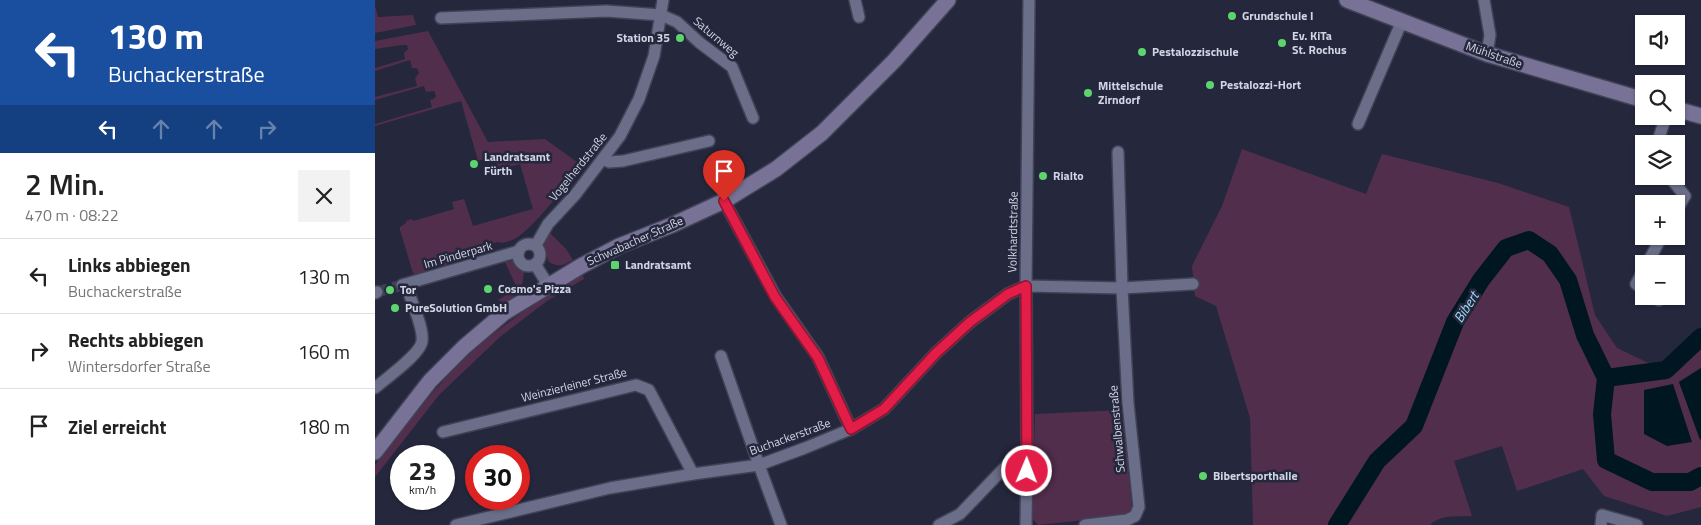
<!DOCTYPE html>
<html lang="de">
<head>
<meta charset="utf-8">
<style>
	:root { --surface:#fff; --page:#f2f2f2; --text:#222; --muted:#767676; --line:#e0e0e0 }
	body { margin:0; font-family:"Titillium Web",sans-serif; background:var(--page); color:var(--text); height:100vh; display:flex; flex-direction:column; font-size:19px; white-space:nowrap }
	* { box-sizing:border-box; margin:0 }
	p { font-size:16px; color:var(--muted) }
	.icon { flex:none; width:28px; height:28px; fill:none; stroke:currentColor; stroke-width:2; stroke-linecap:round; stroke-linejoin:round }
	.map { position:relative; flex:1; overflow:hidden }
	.details { display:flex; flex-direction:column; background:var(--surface); width:375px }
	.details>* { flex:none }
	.banner { background:#1a4fa0; color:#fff; overflow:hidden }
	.fabs { position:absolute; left:1260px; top:15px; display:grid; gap:10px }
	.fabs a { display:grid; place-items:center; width:50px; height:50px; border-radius:0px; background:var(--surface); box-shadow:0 1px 4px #0004; font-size:25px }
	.speed { position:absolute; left:15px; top:445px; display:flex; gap:10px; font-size:25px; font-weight:700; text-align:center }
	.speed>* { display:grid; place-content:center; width:65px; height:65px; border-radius:50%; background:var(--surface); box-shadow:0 1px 4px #0004; line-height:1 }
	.speed small { font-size:12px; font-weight:400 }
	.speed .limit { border:8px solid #d22; background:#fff; color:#111 }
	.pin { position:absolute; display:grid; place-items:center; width:42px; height:42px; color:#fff; margin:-51px -21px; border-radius:50% 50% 50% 0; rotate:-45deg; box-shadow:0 0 5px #0007 }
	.pin .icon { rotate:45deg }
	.me { position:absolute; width:55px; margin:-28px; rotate:1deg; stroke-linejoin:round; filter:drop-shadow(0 0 4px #0008) }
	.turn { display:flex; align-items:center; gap:18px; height:105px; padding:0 25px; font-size:22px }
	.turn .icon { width:65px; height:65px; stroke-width:2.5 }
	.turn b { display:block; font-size:35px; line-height:42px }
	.lanes { display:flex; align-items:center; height:48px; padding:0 25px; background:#0003; justify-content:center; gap:25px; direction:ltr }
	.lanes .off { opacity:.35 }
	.round { display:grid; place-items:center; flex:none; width:52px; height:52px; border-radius:0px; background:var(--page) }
	.headline { display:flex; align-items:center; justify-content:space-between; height:85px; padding:0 25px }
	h1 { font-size:30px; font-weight:600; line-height:38px }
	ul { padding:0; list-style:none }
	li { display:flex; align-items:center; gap:15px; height:75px; padding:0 25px; border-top:1px solid var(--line) }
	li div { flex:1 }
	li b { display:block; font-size:19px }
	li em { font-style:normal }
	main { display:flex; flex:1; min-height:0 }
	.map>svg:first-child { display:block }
	.green { fill:#522e4d }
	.water { fill:#001620 }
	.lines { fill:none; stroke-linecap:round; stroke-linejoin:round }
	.river { stroke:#001620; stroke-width:18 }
	.street-tunnel { stroke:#3f4156; stroke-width:11; stroke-dasharray:11 5.5; stroke-linecap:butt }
	.street-casing { stroke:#414256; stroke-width:14 }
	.secondary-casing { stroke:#414256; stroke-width:18 }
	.street { stroke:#6a6e88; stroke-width:11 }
	.secondary { stroke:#787296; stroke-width:15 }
	.route-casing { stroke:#92132f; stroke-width:12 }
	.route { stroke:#e11d48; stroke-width:9 }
	.poi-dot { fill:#5dd56c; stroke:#25273d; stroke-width:2 }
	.labels { text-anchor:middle; stroke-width:5; stroke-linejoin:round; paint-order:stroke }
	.poi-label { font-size:12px; font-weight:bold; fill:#d2d5e4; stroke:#25273d; text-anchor:start }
	.street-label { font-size:12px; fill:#d2d5e4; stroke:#25273d }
	.water-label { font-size:14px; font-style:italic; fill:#9ddefa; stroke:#25273d }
</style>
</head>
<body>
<main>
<section class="details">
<div class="banner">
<div class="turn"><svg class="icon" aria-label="left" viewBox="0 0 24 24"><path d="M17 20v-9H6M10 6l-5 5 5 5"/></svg><div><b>130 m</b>Buchackerstraße</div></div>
<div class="lanes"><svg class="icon" aria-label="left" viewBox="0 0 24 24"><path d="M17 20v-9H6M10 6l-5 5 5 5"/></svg><svg class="icon off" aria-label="ahead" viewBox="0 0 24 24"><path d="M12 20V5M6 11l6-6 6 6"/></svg><svg class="icon off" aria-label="ahead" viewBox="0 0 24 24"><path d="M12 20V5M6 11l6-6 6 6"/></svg><svg class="icon off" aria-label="right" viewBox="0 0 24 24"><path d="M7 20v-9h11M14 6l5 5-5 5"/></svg></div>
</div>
<div class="headline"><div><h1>2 Min.</h1><p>470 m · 08:22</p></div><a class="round"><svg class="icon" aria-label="close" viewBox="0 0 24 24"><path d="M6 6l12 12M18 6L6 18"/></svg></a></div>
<ul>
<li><svg class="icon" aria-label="left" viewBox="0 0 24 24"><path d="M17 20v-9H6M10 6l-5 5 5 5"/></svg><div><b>Links abbiegen</b><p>Buchackerstraße</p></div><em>130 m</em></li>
<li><svg class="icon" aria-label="right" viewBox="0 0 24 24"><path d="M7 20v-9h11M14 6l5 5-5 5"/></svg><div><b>Rechts abbiegen</b><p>Wintersdorfer Straße</p></div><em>160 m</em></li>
<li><svg class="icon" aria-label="arrive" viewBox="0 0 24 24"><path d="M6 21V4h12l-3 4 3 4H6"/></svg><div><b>Ziel erreicht</b></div><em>180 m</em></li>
</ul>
</section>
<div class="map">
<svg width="1326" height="525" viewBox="0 0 1326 525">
	<rect width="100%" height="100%" fill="#25273d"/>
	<!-- green -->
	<g class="green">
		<polygon points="0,6 3,17 38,15 41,25 0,33"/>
		<path d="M53,31L113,142L170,139L206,165C189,186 166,220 144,236C139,240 133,242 126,243L123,242L99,249C90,264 59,270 42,275L38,273L25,230V227L31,223V221L37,219L38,221L79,209L77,202L89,199L98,226L158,209L145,164L123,170L119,156L103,161L86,101L0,126V124L57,107L55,100L59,99L61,96L59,91L51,92L49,86L0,100V97L42,86L40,78L44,73L42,68H37L35,60L0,71V68L30,59L29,53L33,49L32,45H27L0,49V41Z"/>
		<path d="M867,149L991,194L1007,154L1123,183L1194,207L1220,315L1242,348L1284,368L1326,344V368L1304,382L1326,439V507L1292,516L1229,496L1208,469L1142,491L1127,446L1079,461L1097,516C1082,517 1066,514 1055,525H878L875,418L841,306L820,296L817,266L847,206Z"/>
		<path d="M175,233L191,249L198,260C188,265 184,268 174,262L168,246Z"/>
		<polygon points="137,261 144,266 149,273 146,290 129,304 123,300 142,288 130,262"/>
		<path d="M208,275L209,279L172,301L126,336L64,395L0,477V465C26,432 51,398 81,367C118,330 162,301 208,275Z"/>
		<polygon points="747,410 757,509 747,516 663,525 657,518 660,414"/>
	</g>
	<!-- water -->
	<g class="water">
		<polygon points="1326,368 1326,439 1325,440 1304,382"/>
		<polygon points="1298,384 1317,442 1292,446 1269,434 1269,390"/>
	</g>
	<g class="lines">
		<!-- river -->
		<g class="river">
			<polyline points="1231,378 1291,370 1326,337"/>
			<polyline points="962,525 1002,461 1039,426 1080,322 1106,280 1131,248 1154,240 1175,254 1193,280 1210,335 1231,378 1227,414 1231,460 1277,482 1315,482 1326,476"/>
		</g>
		<!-- street-tunnel -->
		<polyline class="street-tunnel" points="2,292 27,285"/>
		<!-- street casing -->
		<g class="street-casing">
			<g id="street">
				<polyline points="480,0 484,17"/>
				<polyline points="1109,0 1115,35 1112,54"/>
				<polyline points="66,18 231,11 286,15 302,22 325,43 357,67 378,118"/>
				<polyline points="983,124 1027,21"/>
				<polyline points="1282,144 1291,116"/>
				<polyline points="229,159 234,162 248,161 334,141"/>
				<polyline points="1294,176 1310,196 1301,211"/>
				<polyline points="349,201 401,297 443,357 476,429"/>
				<circle cx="154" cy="255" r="11"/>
				<polyline points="161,245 173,224 200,195 245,136 264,99 279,56 288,0"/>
				<polyline points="160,264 173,285"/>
				<polyline points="1272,264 1287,236"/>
				<polyline points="1269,269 1261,284 1269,289"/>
				<polyline points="27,285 144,251"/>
				<polyline points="0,293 2,292"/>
				<polyline points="1279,296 1284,300"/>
				<polyline points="346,356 384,465 406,525"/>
				<path d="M0,388C10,379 46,354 47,341C49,327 35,299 31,284"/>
				<polyline points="68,432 261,385 274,390 318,474"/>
				<polyline points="81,525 235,488 318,474 384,465 430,448 476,429 509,409 561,353 595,322 633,294 651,286 747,288 818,284"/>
				<polyline points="564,525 585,514 632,465 652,453"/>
				<polyline points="651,525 652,453 651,286 654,0"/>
				<polyline points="710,525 752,520 760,516 764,507 753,403 747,288 743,152"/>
				<polyline points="1226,525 1227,515 1262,525"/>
			</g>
		</g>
		<!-- secondary casing -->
		<g class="secondary-casing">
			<g id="secondary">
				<polyline points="972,0 1112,54 1269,100"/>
				<polyline points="1301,109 1326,116"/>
				<polyline points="0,452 55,381 89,347 129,313 206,266 244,246 297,225 349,201 401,169 447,133 519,61 573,0"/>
			</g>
		</g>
		<!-- street -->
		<use href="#street" class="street"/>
		<!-- secondary -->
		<use href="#secondary" class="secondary"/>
	</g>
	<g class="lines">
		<!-- route casing -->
		<g class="route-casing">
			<polyline id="route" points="349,201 400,297 443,358 476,429 509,409 561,353 595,322 633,294 651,286 652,471"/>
		</g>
		<!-- route -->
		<use href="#route" class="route"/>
	</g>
	<!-- markers -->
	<g class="poi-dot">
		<circle cx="857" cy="16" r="5"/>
		<circle cx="305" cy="38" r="5"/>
		<circle cx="907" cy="43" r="5"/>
		<circle cx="767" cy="52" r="5"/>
		<circle cx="835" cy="85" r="5"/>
		<circle cx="713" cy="93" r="5"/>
		<circle cx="99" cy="164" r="5"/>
		<circle cx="668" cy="176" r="5"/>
		<rect x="235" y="260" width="10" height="10" rx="2.5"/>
		<circle cx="113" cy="289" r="5"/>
		<circle cx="15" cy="290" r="5"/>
		<circle cx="20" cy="308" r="5"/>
		<circle cx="828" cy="476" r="5"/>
	</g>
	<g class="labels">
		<!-- poi labels -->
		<g class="poi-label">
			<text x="867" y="20">Grundschule I</text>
			<text x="917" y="40">Ev. KiTa<tspan x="917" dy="14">St. Rochus</tspan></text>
			<text x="295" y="42" text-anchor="end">Station 35</text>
			<text x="777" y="56">Pestalozzischule</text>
			<text x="845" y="89">Pestalozzi-Hort</text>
			<text x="723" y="90">Mittelschule<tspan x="723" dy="14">Zirndorf</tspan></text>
			<text x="109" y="161">Landratsamt<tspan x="109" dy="14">Fürth</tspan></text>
			<text x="678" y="180">Rialto</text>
			<text x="250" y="269">Landratsamt</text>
			<text x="123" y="293">Cosmo's Pizza</text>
			<text x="25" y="294">Tor</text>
			<text x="30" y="312">PureSolution GmbH</text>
			<text x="838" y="480">Bibertsporthalle</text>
		</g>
		<!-- street labels -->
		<g class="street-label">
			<text transform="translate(341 37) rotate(40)" y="4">Saturnweg</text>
			<text transform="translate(1119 55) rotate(19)" y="4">Mühlstraße</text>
			<text transform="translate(203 167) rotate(-51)" y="4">Vogelherdstraße</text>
			<text transform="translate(638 232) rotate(-89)" y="4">Volkhardtstraße</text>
			<text transform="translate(260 241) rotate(-24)" y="4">Schwabacher Straße</text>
			<text transform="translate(83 255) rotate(-16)" y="4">Im Pinderpark</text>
			<text transform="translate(199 385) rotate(-14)" y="4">Weinzierleiner Straße</text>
			<text transform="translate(742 429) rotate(-95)" y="4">Schwalbenstraße</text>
			<text transform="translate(415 437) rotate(-20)" y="4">Buchackerstraße</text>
		</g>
		<!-- water labels -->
		<g class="water-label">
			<text transform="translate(1091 307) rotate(-57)" y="5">Bibert</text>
		</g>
	</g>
</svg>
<div class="fabs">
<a><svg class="icon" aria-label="sound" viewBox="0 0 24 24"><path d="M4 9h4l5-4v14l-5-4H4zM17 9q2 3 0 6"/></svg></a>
<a><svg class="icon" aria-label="search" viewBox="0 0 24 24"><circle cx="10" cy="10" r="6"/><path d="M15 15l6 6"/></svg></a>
<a><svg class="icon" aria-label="layers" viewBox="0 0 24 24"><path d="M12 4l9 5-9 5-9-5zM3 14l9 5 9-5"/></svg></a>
<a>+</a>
<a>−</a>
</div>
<div class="speed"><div>23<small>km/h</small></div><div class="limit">30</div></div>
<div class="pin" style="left:349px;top:201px;background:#d93025"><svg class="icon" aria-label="arrive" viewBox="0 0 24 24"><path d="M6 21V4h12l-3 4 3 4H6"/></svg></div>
<svg class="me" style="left:652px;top:471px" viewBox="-20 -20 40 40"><circle r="17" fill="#e11d48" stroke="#fff" stroke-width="3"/><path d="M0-11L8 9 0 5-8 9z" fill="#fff"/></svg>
</div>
</main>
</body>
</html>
